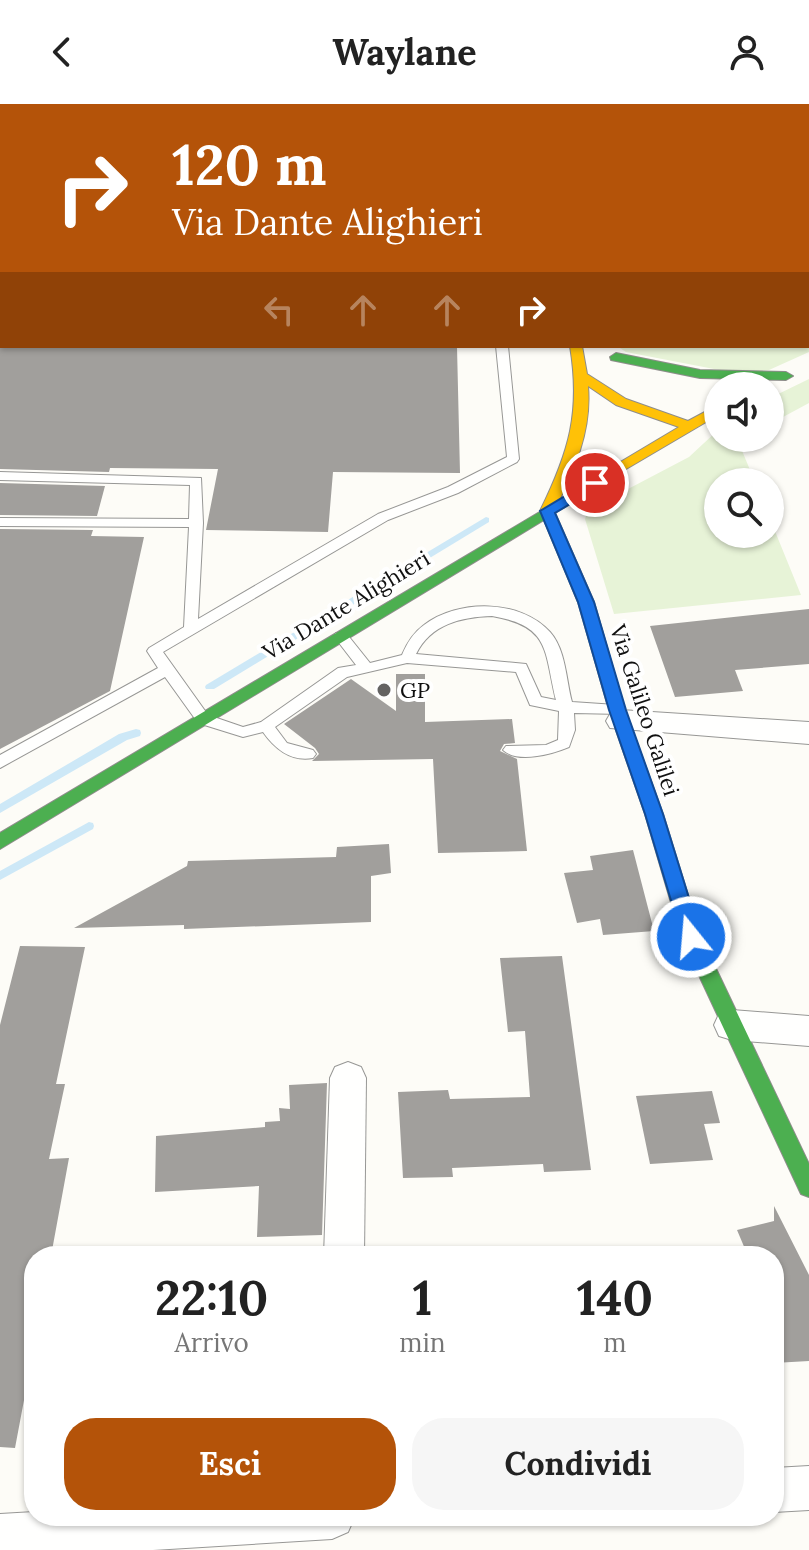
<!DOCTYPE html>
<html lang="it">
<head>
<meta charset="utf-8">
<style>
	:root { --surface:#fff; --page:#f6f6f6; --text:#222; --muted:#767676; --accent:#b45309 }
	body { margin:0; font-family:Lora,serif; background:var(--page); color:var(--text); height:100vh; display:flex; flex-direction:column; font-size:30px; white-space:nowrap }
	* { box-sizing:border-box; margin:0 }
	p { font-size:26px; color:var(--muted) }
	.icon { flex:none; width:44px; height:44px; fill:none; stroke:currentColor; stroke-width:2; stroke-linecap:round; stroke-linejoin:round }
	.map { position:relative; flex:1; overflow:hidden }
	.side { position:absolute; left:24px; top:1142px; width:760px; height:280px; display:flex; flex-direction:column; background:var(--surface); border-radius:32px; box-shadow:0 2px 6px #0004 }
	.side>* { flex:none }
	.banner { position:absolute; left:0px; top:0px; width:810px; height:244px; box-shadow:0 2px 6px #0004; background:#b45309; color:#fff; overflow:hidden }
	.tools { position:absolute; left:704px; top:268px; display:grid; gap:16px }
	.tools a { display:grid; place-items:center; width:80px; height:80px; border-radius:50%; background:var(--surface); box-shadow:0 2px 6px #0004; font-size:40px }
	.pin { position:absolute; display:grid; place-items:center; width:68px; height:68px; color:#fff; margin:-34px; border:4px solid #fff; border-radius:50%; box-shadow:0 2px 8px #0007 }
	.me { position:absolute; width:88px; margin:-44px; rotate:343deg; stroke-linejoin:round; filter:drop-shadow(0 0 6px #0008) }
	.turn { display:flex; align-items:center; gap:28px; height:168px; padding:0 40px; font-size:36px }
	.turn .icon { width:104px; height:104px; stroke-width:2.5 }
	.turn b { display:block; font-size:56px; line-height:68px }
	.lanes { display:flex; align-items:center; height:76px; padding:0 40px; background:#0003; justify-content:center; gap:40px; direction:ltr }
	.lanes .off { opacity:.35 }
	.eta { display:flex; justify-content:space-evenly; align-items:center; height:136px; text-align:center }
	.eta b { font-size:48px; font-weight:800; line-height:56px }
	.action { display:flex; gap:16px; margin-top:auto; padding:16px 40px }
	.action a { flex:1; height:92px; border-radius:32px; background:var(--accent); color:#fff; font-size:32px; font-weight:800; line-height:92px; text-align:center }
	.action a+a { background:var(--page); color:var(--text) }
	header { display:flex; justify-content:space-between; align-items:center; height:104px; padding:0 40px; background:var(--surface); font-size:36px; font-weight:800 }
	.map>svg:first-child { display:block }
	.industrial { fill:#f5f0f3 }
	.farmland { fill:#f9f7e4 }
	.green { fill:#e7f3d7 }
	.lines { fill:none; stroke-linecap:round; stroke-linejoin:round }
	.stream { fill:#cde8f7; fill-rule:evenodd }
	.building { fill:#a19f9c }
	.lane-casing { stroke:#979795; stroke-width:2 }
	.street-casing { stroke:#979795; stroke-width:2 }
	.fast-casing { stroke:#8e8d8b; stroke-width:2 }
	.slow-casing { stroke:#8e8d8b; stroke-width:2 }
	.lane { fill:#fffffe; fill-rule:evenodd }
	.street { fill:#fffffe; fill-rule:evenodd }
	.fast { fill:#4caf50; fill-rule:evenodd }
	.slow { fill:#ffc107; fill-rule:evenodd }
	.route { fill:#1a73e8; stroke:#114b97; stroke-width:2 }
	.poi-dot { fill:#646362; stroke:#fff; stroke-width:3 }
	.labels { text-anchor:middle; stroke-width:8; stroke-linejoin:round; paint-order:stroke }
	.street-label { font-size:22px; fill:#111; stroke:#fff }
	.poi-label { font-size:22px; fill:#111; stroke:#fff; text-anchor:start }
</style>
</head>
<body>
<header><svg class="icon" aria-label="back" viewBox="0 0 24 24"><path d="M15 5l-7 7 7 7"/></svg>Waylane<svg class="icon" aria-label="person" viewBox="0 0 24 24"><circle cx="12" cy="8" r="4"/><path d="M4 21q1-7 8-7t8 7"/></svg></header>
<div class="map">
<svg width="809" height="1446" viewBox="0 0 809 1446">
	<rect width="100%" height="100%" fill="#fdfcf7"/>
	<!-- industrial -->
	<polygon class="industrial" points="480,0 809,0 809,20 808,2 476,2"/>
	<!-- farmland -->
	<polygon class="farmland" points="0,0 394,0 2,2 0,16"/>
	<!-- green -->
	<g class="green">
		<polygon points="809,230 809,248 769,266 740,270 626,248 617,242 808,242"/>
		<polygon points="809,275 809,299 770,320 770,294"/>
		<polygon points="718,326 718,334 742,334 738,337 755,378 718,378 718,430 770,430 770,415 801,491 614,510 585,415 588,406 689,353"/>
	</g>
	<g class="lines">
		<!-- stream -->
		<g class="stream">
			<rect x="0" y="183" width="2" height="4"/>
			<polygon points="486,413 489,414 489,418 214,585 206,585 205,583 206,581"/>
			<polygon points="136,625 140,626 141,629 140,632 127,636 0,709 0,700 119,630"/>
			<polygon points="89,718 93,719 94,722 93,725 0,776 0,767"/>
		</g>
	</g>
	<!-- building -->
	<g class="building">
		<polygon points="0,242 457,243 460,369 333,368 328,428 206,426 218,365 110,364 109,368 0,365"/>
		<polygon points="0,379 105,382 97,412 0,411"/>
		<polygon points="0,425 93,426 91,432 144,433 110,587 0,645"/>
		<polygon points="809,505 809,560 735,566 743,587 675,593 650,522"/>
		<polygon points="396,570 425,570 425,618 512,615 515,639 504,640 500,647 517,655 527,747 438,749 433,655 312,657 319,650 315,644 284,620 351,575 396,607"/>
		<polygon points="389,740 391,769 371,772 371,818 184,825 184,821 74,824 187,762 188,757 336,753 337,743"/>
		<polygon points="633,746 654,827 603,831 600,815 577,819 564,769 593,766 590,752"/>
		<polygon points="20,842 85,843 56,980 65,980 49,1055 69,1054 51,1152 34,1152 34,1243 15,1344 0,1343 0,921"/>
		<polygon points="562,852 591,1066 544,1068 543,1060 452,1064 453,1073 403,1074 398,988 448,986 450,995 530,993 525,927 508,928 500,854"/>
		<polygon points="327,979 322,1131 257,1133 259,1082 155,1088 156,1032 265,1023 265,1018 280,1017 279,1004 290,1005 289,981"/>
		<polygon points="712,987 720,1019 704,1020 713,1056 650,1060 636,992"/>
		<polygon points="774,1102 809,1171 809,1257 774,1259 774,1152 748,1152 737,1126 774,1117"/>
	</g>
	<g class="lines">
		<!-- lane casing -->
		<g class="lane-casing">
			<g id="lane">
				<rect x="0" y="221" width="2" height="6"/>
				<path d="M496,242H508L519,355L517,358L458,389L388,416L163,548L208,611L243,623L261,618L338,564L356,561L336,535L334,532L336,529H346L370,559L402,551C407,539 413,529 424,521C458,495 520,495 550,528C566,546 566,576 572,598L616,601L623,606L621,610L574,609L575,626L569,643C552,650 518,660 503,646L506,642L546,641L558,636L559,607L530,601L516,568L407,559L347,573L275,623L287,639L313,646L316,650L313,654C291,658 275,645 263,628L243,633L198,619L165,573L0,664V651L158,564L147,547L149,544L184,523L189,423L0,422V414L189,415L190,381L0,376V368L201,374L203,419L198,515L378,410L448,383L507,353ZM492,512C551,522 544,547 556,596L541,593L526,560L416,550C431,520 461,513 492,512Z"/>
			</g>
		</g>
		<!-- street casing -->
		<g class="street-casing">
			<g id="street">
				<polygon points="621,606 809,618 809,640 610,624 606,617 610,610"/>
				<polygon points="732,906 809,912 809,942 732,936 719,932 714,921 719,910"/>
				<polygon points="348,958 361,963 366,974 364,1152 324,1152 330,974 335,963"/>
				<polygon points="809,1362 809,1406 774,1408 774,1364"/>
				<polygon points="34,1408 34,1412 355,1412 348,1428 332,1435 153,1446 0,1446 0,1410"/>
			</g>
		</g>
		<!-- fast casing -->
		<g class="fast-casing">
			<g id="fast">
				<polygon points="413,0 423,0 424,2 414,2"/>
				<polygon points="616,249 700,266 786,268 793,272 786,276 700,274 611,256 610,253"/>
				<polygon points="570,390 575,391 575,397 555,409 594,498 625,606 663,710 701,833 809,1060 809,1093 801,1090 681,833 645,710 609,606 578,498 544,416 0,745 0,729"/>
			</g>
		</g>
		<!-- slow casing -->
		<g class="slow-casing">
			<path id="slow" d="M570,242H582L587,270L626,295L688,317L718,301V311L570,398L565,397V391L679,323L616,301L588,282C592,327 574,367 554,407L547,411L540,407C569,348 581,308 570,242Z"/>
		</g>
		<!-- lane -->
		<use href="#lane" class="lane"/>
		<!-- street -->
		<use href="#street" class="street"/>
		<!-- fast -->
		<use href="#fast" class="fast"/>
		<!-- slow -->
		<use href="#slow" class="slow"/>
	</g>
	<!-- route -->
	<polygon class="route" points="595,374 602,379 600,382 555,409 594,498 626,606 663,710 701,833 698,839 684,839 682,833 645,710 609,606 578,498 540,407"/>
	<!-- markers -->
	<circle class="poi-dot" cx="384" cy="586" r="8"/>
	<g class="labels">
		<!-- street labels -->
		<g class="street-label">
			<text transform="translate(346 501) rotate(-31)" y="8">Via Dante Alighieri</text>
			<text transform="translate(645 606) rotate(72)" y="8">Via Galileo Galilei</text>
		</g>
		<!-- poi labels -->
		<g class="poi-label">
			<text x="400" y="594">GP</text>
		</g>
	</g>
</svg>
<div class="tools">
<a><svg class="icon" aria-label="sound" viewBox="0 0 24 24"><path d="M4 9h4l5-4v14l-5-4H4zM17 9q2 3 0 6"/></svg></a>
<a><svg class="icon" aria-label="search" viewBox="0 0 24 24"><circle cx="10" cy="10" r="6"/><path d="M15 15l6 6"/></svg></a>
</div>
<div class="pin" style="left:595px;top:379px;background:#d93025"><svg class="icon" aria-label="arrive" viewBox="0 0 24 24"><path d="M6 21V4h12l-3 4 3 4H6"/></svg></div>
<svg class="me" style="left:691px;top:833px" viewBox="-20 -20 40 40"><circle r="17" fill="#1a73e8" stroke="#fff" stroke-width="3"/><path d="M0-11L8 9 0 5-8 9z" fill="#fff"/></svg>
<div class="banner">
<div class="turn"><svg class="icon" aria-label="right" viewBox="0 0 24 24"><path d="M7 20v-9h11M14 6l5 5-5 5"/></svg><div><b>120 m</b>Via Dante Alighieri</div></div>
<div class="lanes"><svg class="icon off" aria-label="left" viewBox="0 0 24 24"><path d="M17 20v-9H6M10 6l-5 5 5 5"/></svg><svg class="icon off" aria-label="ahead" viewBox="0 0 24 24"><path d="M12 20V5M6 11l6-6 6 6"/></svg><svg class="icon off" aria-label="ahead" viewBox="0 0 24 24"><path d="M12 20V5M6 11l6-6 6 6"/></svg><svg class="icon" aria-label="right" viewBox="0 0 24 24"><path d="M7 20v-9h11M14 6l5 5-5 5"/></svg></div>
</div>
<section class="side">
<div class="eta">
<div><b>22:10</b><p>Arrivo</p></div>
<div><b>1</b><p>min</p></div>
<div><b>140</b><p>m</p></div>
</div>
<div class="action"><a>Esci</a><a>Condividi</a></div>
</section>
</div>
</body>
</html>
